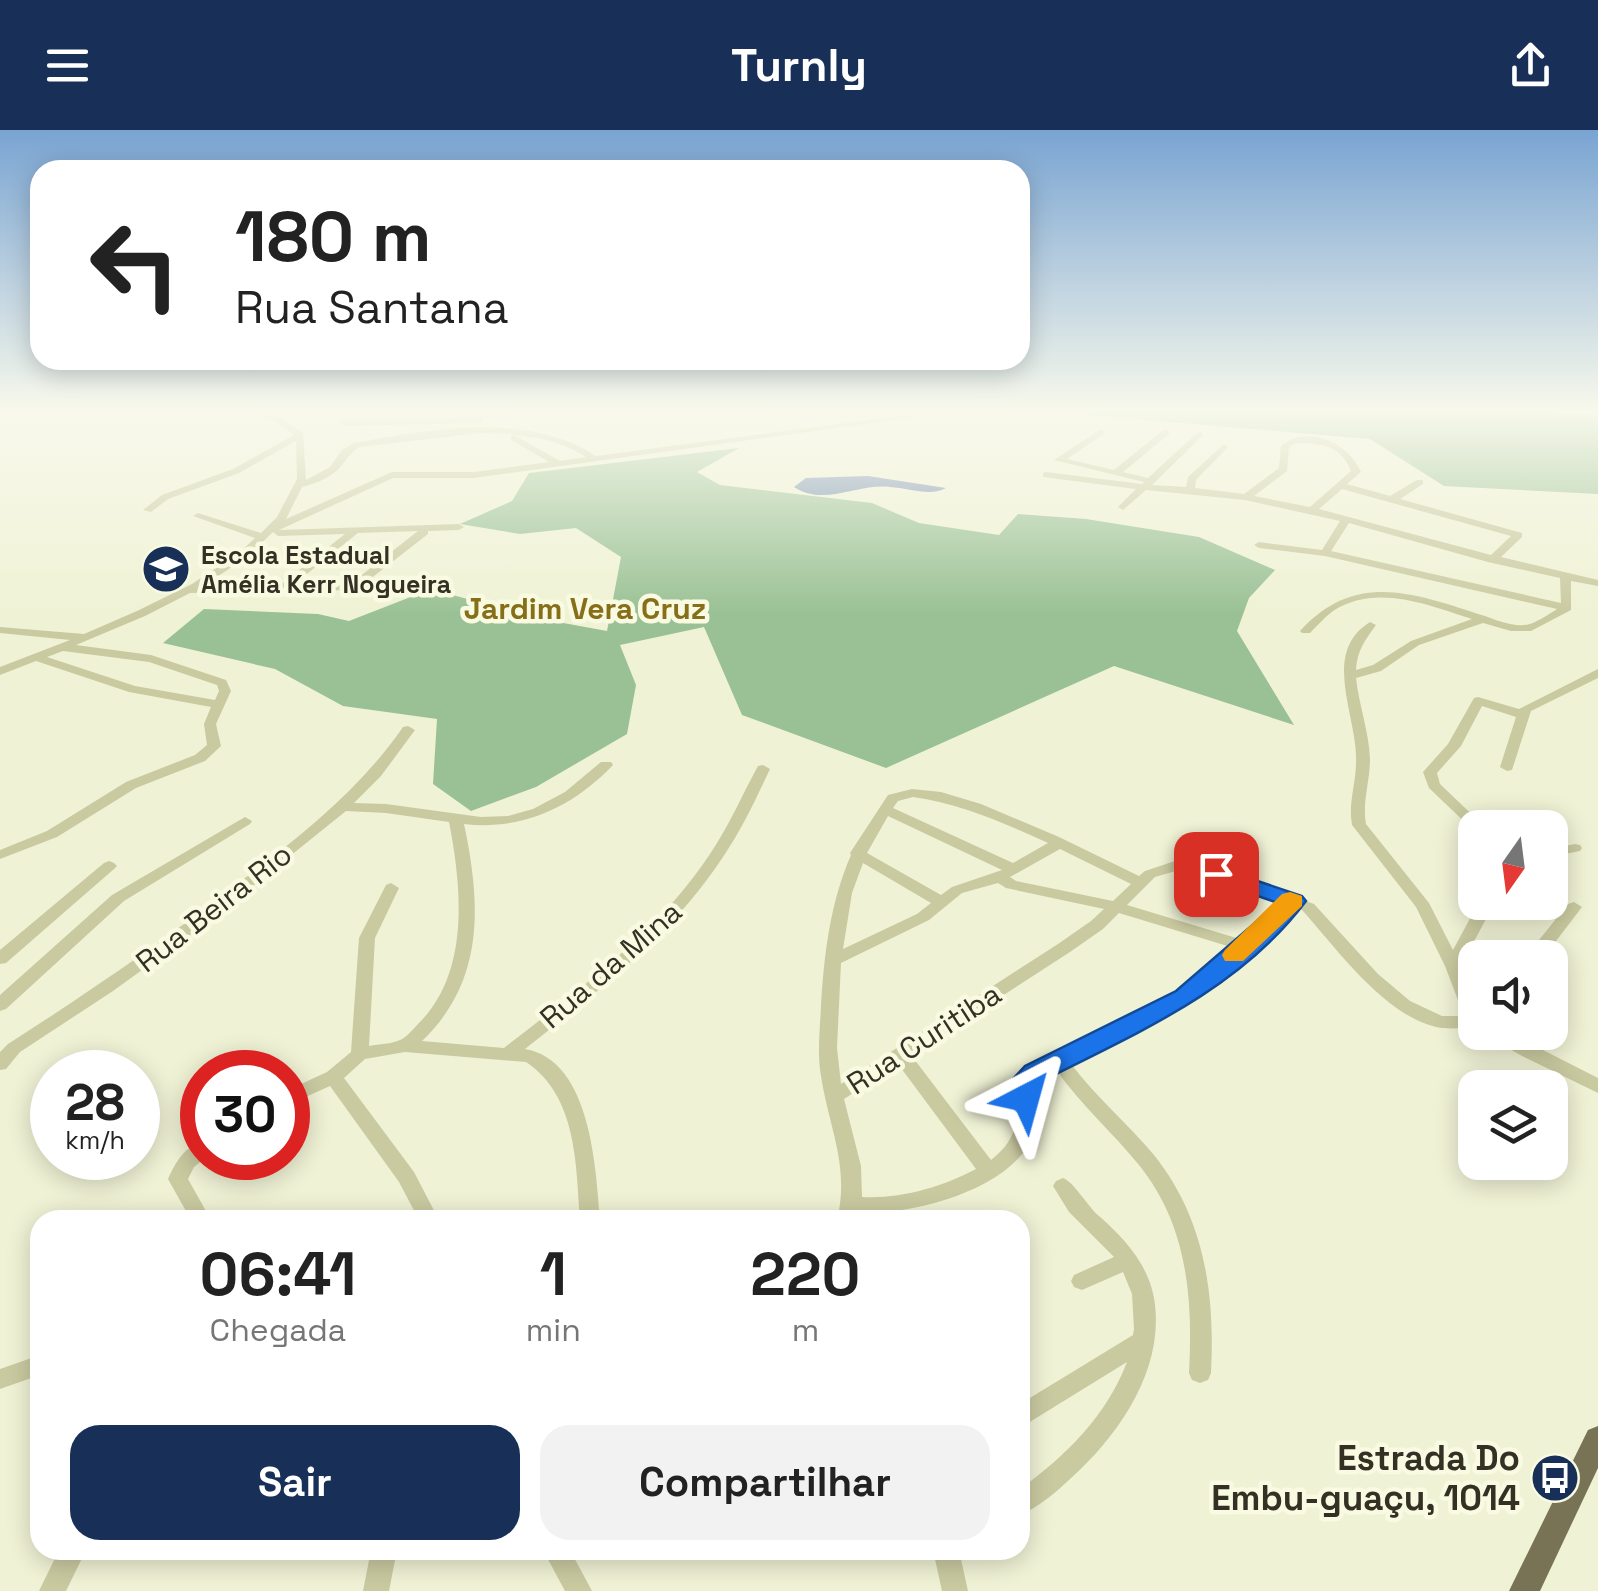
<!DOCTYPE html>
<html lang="pt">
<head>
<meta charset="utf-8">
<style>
	:root { --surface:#fff; --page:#f2f2f2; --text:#222; --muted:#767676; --accent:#183057 }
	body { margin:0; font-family:"Space Grotesk",sans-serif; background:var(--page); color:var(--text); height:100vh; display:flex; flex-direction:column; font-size:38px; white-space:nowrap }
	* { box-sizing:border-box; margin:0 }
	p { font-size:32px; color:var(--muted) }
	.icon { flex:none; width:55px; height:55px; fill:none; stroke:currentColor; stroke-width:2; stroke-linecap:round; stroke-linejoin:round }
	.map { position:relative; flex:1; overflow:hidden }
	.panel { position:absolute; left:30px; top:1080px; width:1000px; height:350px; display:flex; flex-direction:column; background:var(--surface); border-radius:30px; box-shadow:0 5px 25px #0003 }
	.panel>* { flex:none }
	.guide { position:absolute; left:30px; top:30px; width:1000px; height:210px; border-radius:30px; box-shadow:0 5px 25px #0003; background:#fff; color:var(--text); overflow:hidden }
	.needle { width:65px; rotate:194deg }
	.fabs { position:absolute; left:1458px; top:680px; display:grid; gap:20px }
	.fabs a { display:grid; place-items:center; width:110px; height:110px; border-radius:20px; background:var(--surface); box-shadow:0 5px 25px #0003; font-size:50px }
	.speed { position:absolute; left:30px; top:920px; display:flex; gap:20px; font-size:50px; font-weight:700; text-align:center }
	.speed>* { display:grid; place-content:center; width:130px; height:130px; border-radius:50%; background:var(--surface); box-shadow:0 5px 25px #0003; line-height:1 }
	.speed small { font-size:25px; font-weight:400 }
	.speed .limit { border:15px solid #d22; background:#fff; color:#111 }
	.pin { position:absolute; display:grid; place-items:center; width:85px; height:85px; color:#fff; margin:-42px; border-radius:20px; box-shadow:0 5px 15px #0006 }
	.me { position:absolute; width:110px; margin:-55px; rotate:39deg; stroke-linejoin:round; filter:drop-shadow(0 0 8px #0008) }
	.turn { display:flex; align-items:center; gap:35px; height:210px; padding:0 40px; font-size:45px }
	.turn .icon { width:130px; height:130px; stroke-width:2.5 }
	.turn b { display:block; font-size:70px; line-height:85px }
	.eta { display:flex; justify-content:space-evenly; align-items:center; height:170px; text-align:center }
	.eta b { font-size:60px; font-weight:700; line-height:70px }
	.primary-button { display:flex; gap:20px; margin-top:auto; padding:20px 40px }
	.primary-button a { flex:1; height:115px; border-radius:30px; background:var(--accent); color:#fff; font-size:40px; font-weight:700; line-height:115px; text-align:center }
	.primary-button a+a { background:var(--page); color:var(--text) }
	header { display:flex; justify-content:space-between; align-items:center; height:130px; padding:0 40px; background:var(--accent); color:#fff; font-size:45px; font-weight:700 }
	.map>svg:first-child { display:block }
	.green { fill:#9ac195 }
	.water { fill:#738cb0 }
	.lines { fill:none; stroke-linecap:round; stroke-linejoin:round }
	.minor { fill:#cacaa1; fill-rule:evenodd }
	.major { fill:#777354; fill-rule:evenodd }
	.route { fill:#1a73e8; stroke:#114b97; stroke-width:2.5 }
	.slow { fill:#f59e0b }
	.labels { text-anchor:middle; stroke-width:9; stroke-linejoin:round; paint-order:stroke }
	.far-poi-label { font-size:25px; font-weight:bold; fill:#343124; stroke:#f8fae1; text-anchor:start }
	.far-quarter-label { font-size:30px; font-weight:bold; fill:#876f19; stroke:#f8fae1 }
	.street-label { font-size:30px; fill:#343124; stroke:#f8fae1 }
	.near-poi-label { font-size:35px; font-weight:bold; fill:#343124; stroke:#f8fae1; text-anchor:end }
</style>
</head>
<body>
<header><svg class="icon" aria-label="menu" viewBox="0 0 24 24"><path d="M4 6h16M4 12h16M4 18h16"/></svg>Turnly<svg class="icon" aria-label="share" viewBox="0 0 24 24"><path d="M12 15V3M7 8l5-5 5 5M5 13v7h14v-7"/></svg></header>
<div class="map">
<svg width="1598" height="1461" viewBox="0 0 1598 1461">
	<rect width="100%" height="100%" fill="#f0f2d5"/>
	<!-- green -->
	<g class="green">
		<polygon points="1018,279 1558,279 1555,284 1598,285 1598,364 1444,356 1370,309"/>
		<polygon points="739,318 697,342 720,355 872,373 919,393 999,405 1018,384 1086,389 1199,407 1275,440 1249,468 1237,501 1294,595 1114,536 886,638 742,585 704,497 620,515 636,555 627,604 536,657 471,681 433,654 437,589 343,576 275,539 163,513 204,479 318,484 349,491 431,459 536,488 607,501 621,427 576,398 520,404 460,394 512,371 529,343"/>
	</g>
	<!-- water -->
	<path class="water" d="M868,346L946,358C931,367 908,358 890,357C858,353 824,377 794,357L806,348Z"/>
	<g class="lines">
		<!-- minor -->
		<g class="minor">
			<polygon points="28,279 38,279 43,283 36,285"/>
			<path d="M256,279H266L303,303L306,350L330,337L342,320L354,313C432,299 526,281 596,326L952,279H975L474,348H393L279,400L459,394L464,397L459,400L428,401V404L356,460L190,463L145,486L76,515L151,525L226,550L231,561L216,594L221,616L205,631L136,658L57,707L0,729V720L47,701L126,652L195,625L207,615L204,594L211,577L129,562L36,531L0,545V537L70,510L0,503V497L84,504L137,481L192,454L240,422L255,408L193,386L198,383L261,403L277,387L297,349L296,311L239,343L168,369L151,382L143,380L162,365L233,339L294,305ZM480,303C518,304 553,306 586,327L560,331L514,305L511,306V310L549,332L474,342H392L286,389L302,357C316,353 332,348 341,336C348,328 350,323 359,317ZM418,401L349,455H293L358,403ZM273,402L278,406L345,404L279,456L202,457L248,426ZM63,521L149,532L217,555L219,561L215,570L135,556L47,527Z"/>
			<polygon points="480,288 483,289 483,293 344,296 340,293 344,290"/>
			<path d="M1101,299L1105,302L1104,304L1067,329L1114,340L1163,300H1169V304L1123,342L1148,348L1199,301L1203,304L1202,306L1152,355L1186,357L1188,347L1224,314L1228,317L1196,350L1195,358L1244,364L1279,338L1281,316C1307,294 1348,312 1361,342L1347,354L1390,366L1417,350H1423V354L1400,369L1522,403V407L1501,427L1598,450V456L1571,451V480L1531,501H1511L1483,493L1419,515L1381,541L1356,548C1359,575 1369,602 1370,629C1370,652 1362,672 1366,694L1429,773L1453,820L1479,772H1495L1461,836L1475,871V899C1462,897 1448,900 1436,897C1383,884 1338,820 1302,780L1296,778L1222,848L1191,871L1071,934C1096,967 1128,994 1154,1025C1205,1089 1215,1164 1211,1243L1208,1250L1200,1253L1192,1250L1189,1243C1193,1169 1188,1096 1139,1035C1113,1003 1081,975 1057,941L1036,952C1036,972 1039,996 1029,1014C1002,1062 910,1085 859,1083L857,1090H837C850,1036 829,998 821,946C817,923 820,899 821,876C824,825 830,773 851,725L850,723L888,665L912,659L941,662L981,674L1059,707L1139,746L1145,741L1178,730L1240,747L1314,774L1378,844L1410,871L1442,886H1464L1445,836L1416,777L1352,695C1348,673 1356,654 1356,632C1358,587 1320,523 1370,492L1376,495C1365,510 1357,521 1356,540L1373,535L1411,511L1472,489C1428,475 1376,453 1333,481C1325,487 1317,496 1310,503H1302L1300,501C1356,439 1416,464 1485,486C1498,491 1516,498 1530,494C1539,491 1549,484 1557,479L1325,426L1259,418L1254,415L1259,412L1322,420L1340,391L1245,370L1146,360L1123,380L1118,377L1136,359L1043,347V343L1046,342L1142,354L1144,352L1054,330ZM1296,313C1320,313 1341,315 1351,341L1310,377L1254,366L1287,341L1289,317ZM1342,359L1511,406L1491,425L1319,379ZM1349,393L1488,432L1560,448L1561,473L1331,421ZM913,667C961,674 1004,693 1048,713L1013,733L893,678L898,671ZM888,686L1002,740L952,757L941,765L867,723ZM1060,719L1131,754L1113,771L1016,751L1010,747ZM863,733L931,773L917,784L843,819L852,763ZM1179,740L1230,753L1283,773L1243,810L1127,775L1155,747ZM998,753L1006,758L1104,779L1091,791L1058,814L841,954L837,918L841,833L929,790L962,763ZM1119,783L1234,818L1210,840L1179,863L1021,944L1018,949C1017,985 1022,1006 991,1030L911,925L1070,822L1103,799ZM898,934L976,1039C942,1057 901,1069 862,1067L861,1036L844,969Z"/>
			<polygon points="1598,539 1598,548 1531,581 1512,640 1507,641 1500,637 1516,587 1482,576 1461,616 1437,643 1440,654 1486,698 1475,698 1474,701 1429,658 1423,642 1448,614 1474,568 1478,567 1519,579"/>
			<path d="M408,596L415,600L381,646L354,673L386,674L481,687L508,686L533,679L565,662L601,632H611L613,635C573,677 522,701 464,694C481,774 485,851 422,911L504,918C578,860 658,803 710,724C729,696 742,665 758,636L763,635L770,639C756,669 742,699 723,727C672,805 597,862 525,919C591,930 596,1039 600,1090H580C576,1034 577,966 526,932L405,922L365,929L344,948L414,1042L439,1090H419L399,1052L330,956L288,975V960L327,942L351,922L359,808L386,755L391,753L399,758L375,808L369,916C379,914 392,914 400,910C407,907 413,899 418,894C470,843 462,759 449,692L386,683L346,681L203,796L113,861L20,922L6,939L0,940V922L8,914C86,864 162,812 236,755C298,708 358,662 403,597Z"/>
			<polygon points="245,687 252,691 250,694 124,771 6,879 0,881 0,865 112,765"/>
			<polygon points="1575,714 1580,715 1582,718 1580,721 1550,727 1550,719"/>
			<polygon points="109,731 114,733 117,736 114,739 6,833 0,834 0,820 104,733"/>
			<polygon points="1574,772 1582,777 1553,815 1549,828 1533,828 1539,810 1568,774"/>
			<polygon points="1484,902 1508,902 1522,910 1523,902 1541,902 1539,918 1598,948 1598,963 1524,927 1486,906"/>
			<path d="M202,1012V1028H205L194,1037L188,1049L211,1090H191L168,1049C176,1032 183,1018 202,1012Z"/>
			<path d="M1063,1048C1074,1052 1088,1077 1099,1086C1124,1108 1148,1134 1154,1168C1166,1238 1119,1305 1070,1349C1055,1363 1039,1377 1020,1385V1359C1066,1326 1107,1285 1127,1232L1020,1298V1274L1133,1205L1134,1199L1132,1164L1123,1142L1082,1160L1074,1157L1071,1151L1074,1145L1114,1127L1069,1082L1053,1056L1056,1051Z"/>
			<polygon points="40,1225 40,1245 0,1259 0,1239"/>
			<polygon points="59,1420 86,1420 66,1461 39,1461"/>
			<polygon points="371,1420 397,1420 389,1461 363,1461"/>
			<polygon points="543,1420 570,1420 592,1461 565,1461"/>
			<polygon points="933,1420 959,1420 968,1461 942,1461"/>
		</g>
		<!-- major -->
		<polygon class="major" points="1598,1296 1598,1338 1540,1461 1509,1461 1588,1300"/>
	</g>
	<!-- sky -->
	<linearGradient id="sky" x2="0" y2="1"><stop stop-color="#79a4d2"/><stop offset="0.58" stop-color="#f8f9ec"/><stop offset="1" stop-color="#f8f9ec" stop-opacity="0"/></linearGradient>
	<rect width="1598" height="484" fill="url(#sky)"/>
	<!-- route -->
	<path class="route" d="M1216,737L1302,766L1306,771C1240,859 1139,902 1044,950L1036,975H1017L1013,949L1025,936L1176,861L1278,773L1208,749V739Z"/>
	<!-- slow -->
	<polygon class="slow" points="1290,762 1302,766 1302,776 1243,831 1225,831 1222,825 1225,820 1282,764"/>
	<!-- icons -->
	<defs>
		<g id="school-disc" transform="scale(2.5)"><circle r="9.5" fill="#183057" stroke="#f8fae1"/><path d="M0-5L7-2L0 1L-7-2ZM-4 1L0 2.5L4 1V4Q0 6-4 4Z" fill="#fff"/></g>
		<g id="bus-disc" transform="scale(2.5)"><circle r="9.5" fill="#183057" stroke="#f8fae1"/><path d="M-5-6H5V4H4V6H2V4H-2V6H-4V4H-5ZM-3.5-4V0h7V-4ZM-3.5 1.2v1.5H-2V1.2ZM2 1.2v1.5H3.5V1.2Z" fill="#fff"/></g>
	</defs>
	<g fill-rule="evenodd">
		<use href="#school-disc" x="166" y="439"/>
		<use href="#bus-disc" x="1555" y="1348"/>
	</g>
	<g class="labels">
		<!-- far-poi labels -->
		<g class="far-poi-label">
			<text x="201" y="434">Escola Estadual<tspan x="201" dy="29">Amélia Kerr Nogueira</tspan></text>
		</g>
		<!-- far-quarter labels -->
		<g class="far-quarter-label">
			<text x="585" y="489">Jardim Vera Cruz</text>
		</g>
		<!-- street labels -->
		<g class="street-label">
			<text transform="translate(214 778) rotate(-38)" y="10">Rua Beira Rio</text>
			<text transform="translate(611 835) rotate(-41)" y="10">Rua da Mina</text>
			<text transform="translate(924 909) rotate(-33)" y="10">Rua Curitiba</text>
		</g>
		<!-- near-poi labels -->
		<g class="near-poi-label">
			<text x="1520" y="1340">Estrada Do<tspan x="1520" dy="40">Embu-guaçu, 1014</tspan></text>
		</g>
	</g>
</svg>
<div class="fabs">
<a><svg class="needle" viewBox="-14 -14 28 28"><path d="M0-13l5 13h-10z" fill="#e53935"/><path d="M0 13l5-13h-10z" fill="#767676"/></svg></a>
<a><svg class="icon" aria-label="sound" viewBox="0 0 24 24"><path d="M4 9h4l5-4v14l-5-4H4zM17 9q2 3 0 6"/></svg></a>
<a><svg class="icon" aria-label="layers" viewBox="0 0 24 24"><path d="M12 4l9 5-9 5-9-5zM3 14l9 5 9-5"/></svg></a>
</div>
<div class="speed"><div>28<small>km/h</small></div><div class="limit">30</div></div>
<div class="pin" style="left:1216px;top:744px;background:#d93025"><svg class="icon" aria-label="arrive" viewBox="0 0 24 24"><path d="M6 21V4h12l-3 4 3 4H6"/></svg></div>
<svg class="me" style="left:1026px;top:968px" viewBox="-20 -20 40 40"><path d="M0-17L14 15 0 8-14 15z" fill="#1a73e8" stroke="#fff" stroke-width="4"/></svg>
<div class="guide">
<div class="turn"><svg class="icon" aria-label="left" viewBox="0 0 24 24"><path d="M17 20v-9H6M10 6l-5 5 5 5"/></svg><div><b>180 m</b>Rua Santana</div></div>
</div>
<section class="panel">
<div class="eta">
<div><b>06:41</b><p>Chegada</p></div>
<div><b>1</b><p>min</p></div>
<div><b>220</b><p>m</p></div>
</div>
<div class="primary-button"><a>Sair</a><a>Compartilhar</a></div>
</section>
</div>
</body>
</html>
